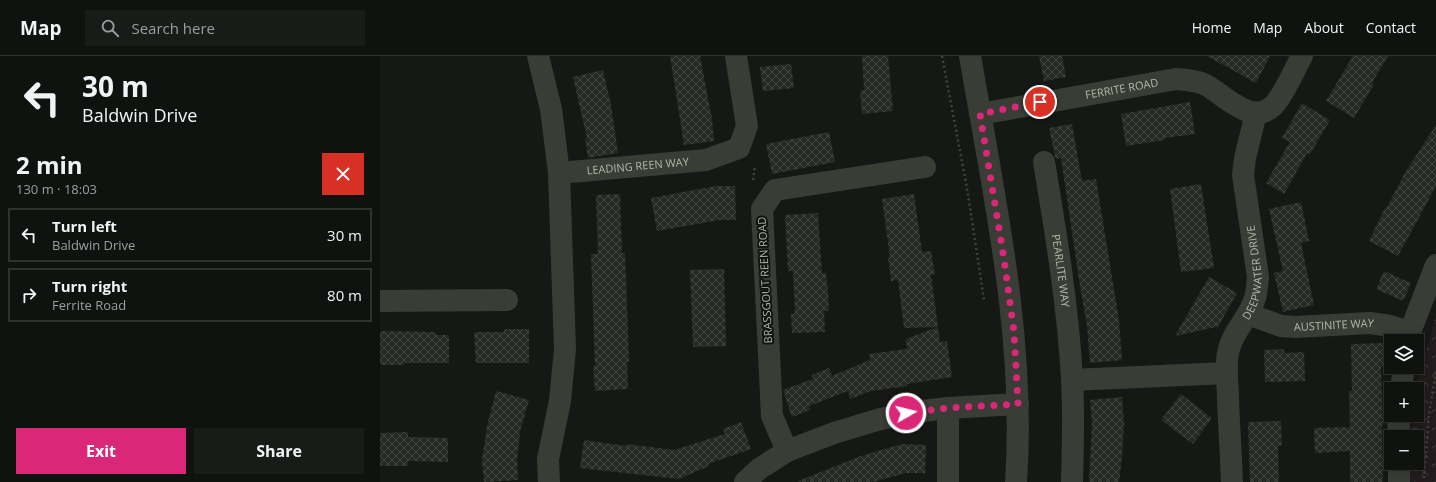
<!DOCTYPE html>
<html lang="en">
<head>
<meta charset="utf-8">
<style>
	:root { --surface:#101210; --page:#191b19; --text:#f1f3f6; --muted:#9c9e9f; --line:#303230; --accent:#db2777 }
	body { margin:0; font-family:"Open Sans",sans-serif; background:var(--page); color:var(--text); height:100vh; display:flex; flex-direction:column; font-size:15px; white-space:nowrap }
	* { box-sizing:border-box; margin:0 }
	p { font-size:13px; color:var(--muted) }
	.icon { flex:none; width:22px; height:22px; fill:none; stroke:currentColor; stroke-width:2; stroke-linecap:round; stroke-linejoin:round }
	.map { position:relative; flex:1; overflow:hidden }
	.sheet { display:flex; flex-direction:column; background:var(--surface); width:380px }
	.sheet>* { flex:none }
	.banner { background:#101210; color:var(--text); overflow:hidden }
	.controls { position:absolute; left:1004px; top:278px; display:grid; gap:8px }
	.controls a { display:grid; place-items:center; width:40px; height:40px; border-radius:0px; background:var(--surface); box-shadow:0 2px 10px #0003,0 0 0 1px var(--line); font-size:20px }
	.pin { position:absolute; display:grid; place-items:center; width:34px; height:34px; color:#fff; margin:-17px; border:2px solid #fff; border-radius:50%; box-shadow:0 1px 4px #0007 }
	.me { position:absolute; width:44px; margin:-22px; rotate:82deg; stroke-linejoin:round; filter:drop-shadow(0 0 3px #0008) }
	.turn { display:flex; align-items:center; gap:14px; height:84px; padding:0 16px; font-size:18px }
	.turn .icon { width:52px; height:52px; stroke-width:2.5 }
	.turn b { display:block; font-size:28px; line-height:34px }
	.round { display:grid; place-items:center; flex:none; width:42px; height:42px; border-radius:0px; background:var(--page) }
	.headline { display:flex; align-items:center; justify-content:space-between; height:68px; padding:0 16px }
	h1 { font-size:24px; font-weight:700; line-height:30px }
	.cta { display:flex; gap:8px; margin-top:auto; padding:8px 16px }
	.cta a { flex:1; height:46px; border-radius:0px; background:var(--accent); color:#fff; font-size:16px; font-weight:700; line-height:46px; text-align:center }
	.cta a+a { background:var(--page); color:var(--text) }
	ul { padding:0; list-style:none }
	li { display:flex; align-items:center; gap:12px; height:54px; margin:0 8px 6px; padding:0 8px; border:2px solid var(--line); border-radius:0px }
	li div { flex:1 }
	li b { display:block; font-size:15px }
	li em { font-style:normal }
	header { display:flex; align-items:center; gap:24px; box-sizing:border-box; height:56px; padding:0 20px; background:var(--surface); border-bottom:1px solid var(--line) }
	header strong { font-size:19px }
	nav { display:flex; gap:22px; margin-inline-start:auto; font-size:14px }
	.search { width:280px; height:36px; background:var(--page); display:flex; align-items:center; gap:10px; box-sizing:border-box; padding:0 14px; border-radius:0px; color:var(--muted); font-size:15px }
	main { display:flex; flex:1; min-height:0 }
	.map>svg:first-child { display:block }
	.forest { fill:url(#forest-crowns) }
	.building { fill:url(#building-cross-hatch) }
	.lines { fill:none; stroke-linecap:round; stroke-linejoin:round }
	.path { stroke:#42443c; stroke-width:2.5; stroke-dasharray:2 3; stroke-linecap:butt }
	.minor { stroke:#3a3d36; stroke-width:22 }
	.route { stroke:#db2777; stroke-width:7; stroke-dasharray:0 12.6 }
	.labels { text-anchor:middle; stroke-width:4; stroke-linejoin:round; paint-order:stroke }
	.street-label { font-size:11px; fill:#b4b9a6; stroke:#111311 }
</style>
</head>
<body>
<header>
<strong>Map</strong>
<div class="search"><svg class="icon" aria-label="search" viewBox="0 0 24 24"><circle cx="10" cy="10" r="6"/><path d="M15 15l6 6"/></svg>Search here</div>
<nav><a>Home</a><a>Map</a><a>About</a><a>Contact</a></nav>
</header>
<main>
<section class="sheet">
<div class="banner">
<div class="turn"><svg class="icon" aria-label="left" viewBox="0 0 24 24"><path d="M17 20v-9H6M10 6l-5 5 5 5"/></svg><div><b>30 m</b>Baldwin Drive</div></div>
</div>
<div class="headline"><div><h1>2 min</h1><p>130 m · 18:03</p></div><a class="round" style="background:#d93025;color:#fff"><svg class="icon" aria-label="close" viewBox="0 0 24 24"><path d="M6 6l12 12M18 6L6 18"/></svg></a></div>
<ul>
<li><svg class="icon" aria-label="left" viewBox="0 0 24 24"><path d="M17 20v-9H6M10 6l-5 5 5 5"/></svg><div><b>Turn left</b><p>Baldwin Drive</p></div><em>30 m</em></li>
<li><svg class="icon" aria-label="right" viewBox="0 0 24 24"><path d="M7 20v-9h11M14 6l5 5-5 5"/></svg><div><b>Turn right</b><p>Ferrite Road</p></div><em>80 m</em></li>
</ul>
<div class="cta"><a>Exit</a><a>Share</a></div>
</section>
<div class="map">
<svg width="1056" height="426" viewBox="0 0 1056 426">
	<defs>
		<pattern id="forest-crowns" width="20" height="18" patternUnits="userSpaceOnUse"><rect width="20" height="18" fill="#231b1d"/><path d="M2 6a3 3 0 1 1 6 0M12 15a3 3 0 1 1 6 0" fill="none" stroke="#413a3b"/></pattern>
		<pattern id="building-cross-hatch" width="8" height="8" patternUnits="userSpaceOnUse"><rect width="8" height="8" fill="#272925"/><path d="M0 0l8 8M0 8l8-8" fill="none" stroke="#444642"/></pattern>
	</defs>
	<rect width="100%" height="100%" fill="#161816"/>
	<!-- forest -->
	<polygon class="forest" points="1056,260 1056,426 1028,426 1028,407 1037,407 1037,381 1027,381 1028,359 1037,359 1037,333 1035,333"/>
	<!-- building -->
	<g class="building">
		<polygon points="290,0 320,0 332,63 334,85 304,89"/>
		<polygon points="482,0 508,0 513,55 482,58 480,35 484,34"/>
		<polygon points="659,0 682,0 686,21 664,25"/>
		<polygon points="827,0 890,0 876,27"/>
		<polygon points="973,0 1008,0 992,27 994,28 974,62 946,45"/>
		<polygon points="411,8 414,32 383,35 380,11"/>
		<polygon points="223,14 231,49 238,97 208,102 205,83 207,82 193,21"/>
		<polygon points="810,46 815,78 785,82 785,84 746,90 741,58"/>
		<polygon points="922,47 950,64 930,98 927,97 904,138 886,127 910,86 902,82"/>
		<polygon points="692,68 702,125 716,123 739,264 742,304 710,307 707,270 700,230 681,102 676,103 675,100 669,72"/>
		<polygon points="1056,69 1056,130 1018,200 989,185 1005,152 1006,153 1026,115"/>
		<polygon points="449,76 455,106 392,118 386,88"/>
		<polygon points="821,128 834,212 801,216 790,133"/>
		<polygon points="336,130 355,130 356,164 340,164 277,175 271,142"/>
		<polygon points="240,138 242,197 245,197 246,221 249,306 247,306 248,333 215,335 213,310 215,310 211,198 218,198 216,139"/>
		<polygon points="534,138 542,196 551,195 555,218 551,219 558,271 524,272 518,224 511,225 508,201 510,201 502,143"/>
		<polygon points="921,146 929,185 921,187 934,249 903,256 894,217 903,215 889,153"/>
		<polygon points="438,157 442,217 446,217 448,235 449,255 444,255 445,276 412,277 411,258 415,257 413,215 408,215 405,159"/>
		<polygon points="344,213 346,290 313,291 310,214"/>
		<polygon points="1004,215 1031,227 1023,245 996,233"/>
		<polygon points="829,221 857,237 838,271 836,271 795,280"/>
		<polygon points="558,271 560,286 567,285 572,321 527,328 527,330 491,335 470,343 468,335 429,350 430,354 412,361 403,334 433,323 432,319 449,312 452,320 490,304 489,298 527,293 526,283"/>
		<polygon points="124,273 149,273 149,307 96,307 94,276 124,276"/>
		<polygon points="0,275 55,276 55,279 69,279 69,307 25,307 24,309 0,309"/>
		<polygon points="1004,287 1005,310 1001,310 1003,370 1002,370 1003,426 970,426 970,395 935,397 934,372 970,371 969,335 972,335 971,288"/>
		<polygon points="904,293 904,297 924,296 925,325 885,326 884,294"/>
		<polygon points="116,335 149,344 140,375 137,405 138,424 104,426 102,405 107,370"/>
		<polygon points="801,338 832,362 813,388 781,364"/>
		<polygon points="742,341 744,368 742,401 739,426 709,426 712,367 710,344"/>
		<polygon points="901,365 902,389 898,390 899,426 870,426 868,366"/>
		<polygon points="361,366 371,393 328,408 329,410 299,423 200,412 204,384 246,390 246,388 294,394 345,378 343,373"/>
		<polygon points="28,376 28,381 68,382 68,406 28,405 28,410 0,410 0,377"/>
		<polygon points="522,388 546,389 545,417 526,417 493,426 418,426 418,425 481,400"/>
	</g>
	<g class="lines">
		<!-- path -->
		<g class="path">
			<polyline points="562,0 587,132 604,244"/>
			<polyline points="373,124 375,109"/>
			<polyline points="1044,422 1049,358 1056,315"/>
		</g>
		<!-- minor -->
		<g class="minor">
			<polyline points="158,0 171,53 179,117 185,293 180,345 168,403 169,426"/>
			<path d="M590,0C614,140 646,284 636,426"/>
			<path id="s1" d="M600,58L796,23C806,24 817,24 826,29C844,39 872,70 893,50C904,39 914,14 922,0"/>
			<path id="s2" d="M664,106C676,178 688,250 692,323C694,357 693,392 692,426"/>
			<path id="s3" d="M179,117L326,104L359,92L367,70L356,0"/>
			<polyline points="0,245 127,244"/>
			<path id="s4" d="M868,258L901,270L916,271L990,267L1010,270L1030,276L1028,285"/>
			<polyline points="1030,276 1056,209"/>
			<polyline points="692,324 847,317"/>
			<polyline points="1021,333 1024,311"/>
			<polyline points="568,352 568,426"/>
			<polyline points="1018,381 1019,359"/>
			<polyline points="407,395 392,360 382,153 395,134 545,111"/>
			<polyline points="1019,407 1019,426"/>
			<polyline points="365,426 379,413 407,395 454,377 497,364 526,357 568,352 638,348"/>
			<path id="s5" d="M852,426C851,398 849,371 848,343C848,328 845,312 848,297C852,275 869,263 875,242C877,236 877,228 878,221L863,119L865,102L876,57"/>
		</g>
	</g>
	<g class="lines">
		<!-- route -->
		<polyline class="route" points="526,357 568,352 638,348 634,276 624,203 600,58 660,46"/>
	</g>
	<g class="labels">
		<!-- street labels -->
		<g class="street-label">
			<text dy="4" stroke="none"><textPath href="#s1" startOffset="144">FERRITE ROAD</textPath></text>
			<text dy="4" stroke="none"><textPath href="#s3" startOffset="79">LEADING REEN WAY</textPath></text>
			<text dy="4" stroke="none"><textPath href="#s2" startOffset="110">PEARLITE WAY</textPath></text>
			<text dy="4" stroke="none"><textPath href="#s5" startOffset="216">DEEPWATER DRIVE</textPath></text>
			<text transform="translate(385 224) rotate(-93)" y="4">BRASSGOUT REEN ROAD</text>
			<text dy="4" stroke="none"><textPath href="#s4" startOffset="88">AUSTINITE WAY</textPath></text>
		</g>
	</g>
</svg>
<div class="controls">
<a><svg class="icon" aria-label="layers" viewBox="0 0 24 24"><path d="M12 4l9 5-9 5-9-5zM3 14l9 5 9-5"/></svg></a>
<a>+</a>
<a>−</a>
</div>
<div class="pin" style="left:660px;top:46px;background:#d93025"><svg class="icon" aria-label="arrive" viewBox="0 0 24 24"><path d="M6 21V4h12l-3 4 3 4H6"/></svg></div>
<svg class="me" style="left:526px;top:357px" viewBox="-20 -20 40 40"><circle r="17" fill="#db2777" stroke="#fff" stroke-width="3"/><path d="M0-11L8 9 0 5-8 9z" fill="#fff"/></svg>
</div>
</main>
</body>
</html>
